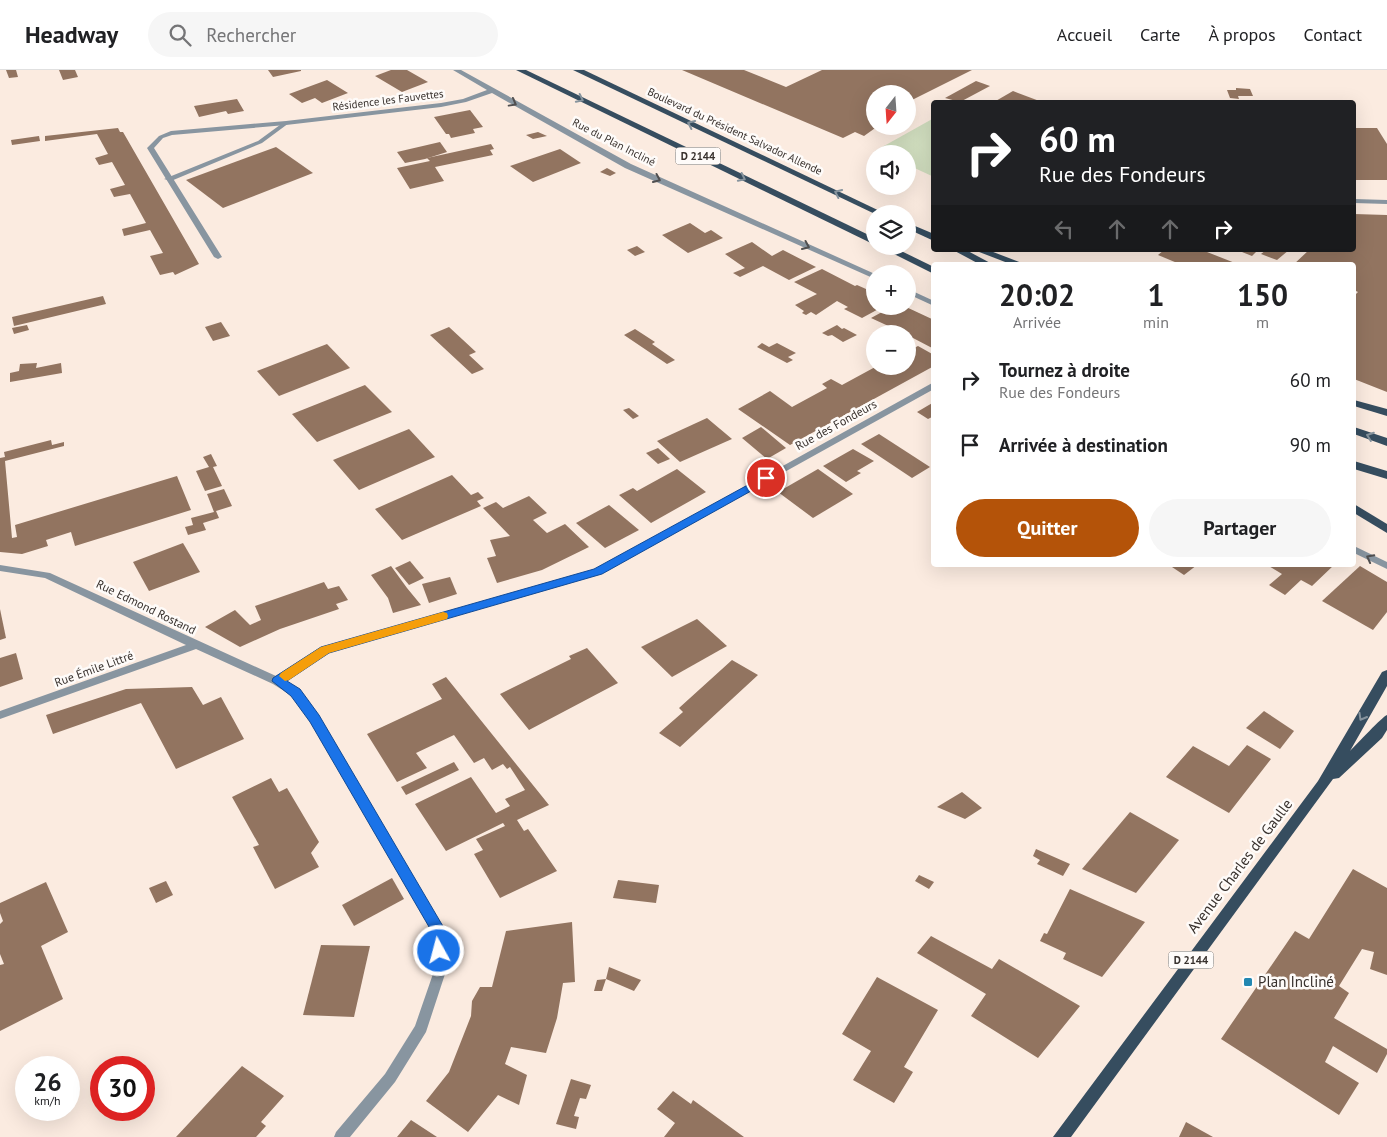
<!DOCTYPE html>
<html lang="fr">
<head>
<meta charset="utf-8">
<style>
	:root { --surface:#fff; --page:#f6f6f6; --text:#202124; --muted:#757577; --line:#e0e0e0; --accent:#b45309 }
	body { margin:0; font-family:"PT Sans",sans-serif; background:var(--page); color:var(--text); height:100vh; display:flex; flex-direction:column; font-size:19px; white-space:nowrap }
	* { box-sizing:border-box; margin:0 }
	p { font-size:16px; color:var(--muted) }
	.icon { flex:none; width:28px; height:28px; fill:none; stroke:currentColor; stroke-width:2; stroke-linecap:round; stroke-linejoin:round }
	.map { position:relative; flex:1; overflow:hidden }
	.sheet { position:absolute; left:931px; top:192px; width:425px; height:305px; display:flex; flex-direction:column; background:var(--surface); border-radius:5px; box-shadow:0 5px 20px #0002 }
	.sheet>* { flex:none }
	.hud { position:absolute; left:931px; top:30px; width:425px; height:152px; border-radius:5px; box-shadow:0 5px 20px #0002; background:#202124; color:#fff; overflow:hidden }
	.needle { width:32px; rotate:197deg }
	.tools { position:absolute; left:866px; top:15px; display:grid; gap:10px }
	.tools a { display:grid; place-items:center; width:50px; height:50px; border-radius:50%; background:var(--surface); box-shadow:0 5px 20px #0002; font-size:25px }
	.speed { position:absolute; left:15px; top:986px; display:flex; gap:10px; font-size:25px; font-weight:700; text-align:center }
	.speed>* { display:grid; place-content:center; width:65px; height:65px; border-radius:50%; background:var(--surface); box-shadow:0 5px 20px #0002; line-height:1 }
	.speed small { font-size:12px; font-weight:400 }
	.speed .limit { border:8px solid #d22; background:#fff; color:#111 }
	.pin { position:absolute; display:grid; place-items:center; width:42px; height:42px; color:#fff; margin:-21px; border:2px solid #fff; border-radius:50%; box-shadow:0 1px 5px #0007 }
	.me { position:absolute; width:55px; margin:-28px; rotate:353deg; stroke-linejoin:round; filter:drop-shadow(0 0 4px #0008) }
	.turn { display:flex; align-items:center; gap:18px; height:105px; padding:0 25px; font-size:22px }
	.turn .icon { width:65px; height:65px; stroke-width:2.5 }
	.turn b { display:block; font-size:35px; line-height:42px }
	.lanes { display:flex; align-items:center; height:48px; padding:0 25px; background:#0003; justify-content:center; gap:25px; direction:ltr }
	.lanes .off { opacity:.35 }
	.eta { display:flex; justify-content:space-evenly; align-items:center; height:85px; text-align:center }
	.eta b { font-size:30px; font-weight:800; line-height:35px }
	.primary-button { display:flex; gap:10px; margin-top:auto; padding:10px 25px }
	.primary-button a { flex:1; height:58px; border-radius:30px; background:var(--accent); color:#fff; font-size:20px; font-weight:800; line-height:58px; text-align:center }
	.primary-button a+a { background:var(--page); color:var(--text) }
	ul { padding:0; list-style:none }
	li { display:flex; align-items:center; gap:15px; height:65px; padding:0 25px }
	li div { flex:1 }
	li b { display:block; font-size:19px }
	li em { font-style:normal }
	header { display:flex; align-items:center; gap:30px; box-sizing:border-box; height:70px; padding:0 25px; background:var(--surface); border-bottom:1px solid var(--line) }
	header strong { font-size:24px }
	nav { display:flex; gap:28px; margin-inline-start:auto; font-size:18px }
	.search { width:350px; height:45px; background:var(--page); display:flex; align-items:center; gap:12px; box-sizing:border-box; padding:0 18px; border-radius:28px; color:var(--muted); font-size:19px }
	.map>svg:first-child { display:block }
	.green { fill:#d0ddbe }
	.building { fill:#927460 }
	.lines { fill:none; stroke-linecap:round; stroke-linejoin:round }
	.service { fill:#8895a0; fill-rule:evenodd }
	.minor { fill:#8895a0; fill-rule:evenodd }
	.primary { fill:#364d5f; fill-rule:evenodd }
	.oneway { stroke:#86939d }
	.oneway2 { stroke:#504f50 }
	.route { fill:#1a73e8; stroke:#114b97 }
	.slow { fill:#f59e0b }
	.poi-dot { fill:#2287b1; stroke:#fefbf9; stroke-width:2 }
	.labels { text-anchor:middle; stroke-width:5; stroke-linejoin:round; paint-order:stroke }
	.far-street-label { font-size:11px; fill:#38312d; stroke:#fefbf9 }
	.shield { fill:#fefbf9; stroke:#736e6a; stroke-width:1 }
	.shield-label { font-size:11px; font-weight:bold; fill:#38312d }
	.street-label { font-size:12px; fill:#38312d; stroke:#fefbf9 }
	.near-street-label { font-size:15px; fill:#38312d; stroke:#fefbf9 }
	.near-poi-label { font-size:15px; fill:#38312d; stroke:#fefbf9; text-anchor:start }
</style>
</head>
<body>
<header>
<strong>Headway</strong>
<div class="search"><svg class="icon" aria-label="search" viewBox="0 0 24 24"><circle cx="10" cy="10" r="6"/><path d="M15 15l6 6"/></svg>Rechercher</div>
<nav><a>Accueil</a><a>Carte</a><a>À propos</a><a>Contact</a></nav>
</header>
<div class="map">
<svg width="1387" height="1067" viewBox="0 0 1387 1067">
	<rect width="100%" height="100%" fill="#fbebe0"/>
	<!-- green -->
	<polygon class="green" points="934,48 934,107 908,95 908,84 881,84 875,81"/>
	<!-- building -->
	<g class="building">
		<polygon points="6,0 16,0 18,7 9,8"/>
		<polygon points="59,0 75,0 78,7 63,10"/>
		<polygon points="268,0 301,0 301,1 273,7"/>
		<polygon points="391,0 407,0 428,12 402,22 375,6"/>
		<polygon points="682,0 744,0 786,17 822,0 972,0 908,32 908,24 875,24 875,56 878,56 864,66 855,62 843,68"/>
		<polygon points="327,10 348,23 322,33 315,28 302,33 289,24"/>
		<polygon points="976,11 990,16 960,32 945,28"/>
		<polygon points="1236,18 1250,19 1253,26 1238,26 1239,29 1230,28 1227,20 1236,20"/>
		<polygon points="1013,21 1042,32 994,32"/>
		<polygon points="237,29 244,41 228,44 226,41 199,47 194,36"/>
		<polygon points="470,40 483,57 473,59 475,63 451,68 449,64 446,64 434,47"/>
		<polygon points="118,58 120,62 123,62 199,194 175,205 173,202 160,205 150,186 163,183 150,160 124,166 122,159 146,153 130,124 114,127 110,119 125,115 112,92 99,95 95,88 108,84 97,64 45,71 45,66"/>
		<polygon points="1354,58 1377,58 1387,74 1387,110 1354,110"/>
		<polygon points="538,62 547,66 533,69 526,65"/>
		<polygon points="39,66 40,71 12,75 11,70"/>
		<polygon points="440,72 447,82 425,89 405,93 397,82"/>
		<polygon points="491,74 494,79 490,80 493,85 435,97 444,111 410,119 397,98 430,91 427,88"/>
		<polygon points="276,77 313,103 223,138 186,110"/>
		<polygon points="560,79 581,93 533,112 510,96"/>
		<polygon points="607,98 616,103 610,106 600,102"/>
		<polygon points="1354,144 1387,145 1387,322 1354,309 1354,226 1358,222 1354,220 1354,195 1293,195 1309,180 1354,180"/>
		<polygon points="690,153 705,163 711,160 723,168 688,183 662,165"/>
		<polygon points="752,172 772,186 783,180 816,197 789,210 763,196 740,207 733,203 745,198 725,184"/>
		<polygon points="637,176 645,182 635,186 627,180"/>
		<polygon points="1164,180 1202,180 1240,195 1182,195 1158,185"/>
		<polygon points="1237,180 1251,180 1256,182 1252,186"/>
		<polygon points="1266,180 1289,180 1277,190 1261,184"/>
		<polygon points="822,199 855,216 857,215 875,223 875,236 884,236 862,248 844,239 848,237 837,231 816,245 811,242 806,245 802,243 804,241 795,235 817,224 794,212"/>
		<polygon points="103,226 106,234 14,256 12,247"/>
		<polygon points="893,236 904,236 934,250 934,279 913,268 908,272 908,264 889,264 897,260 871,248"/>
		<polygon points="221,252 230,266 213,271 205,257"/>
		<polygon points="27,255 29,260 14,264 12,258"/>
		<polygon points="837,255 842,259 844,258 857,265 843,272 832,265 828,266 822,263"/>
		<polygon points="449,257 476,282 469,285 484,299 472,304 430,265"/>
		<polygon points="635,259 655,272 652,274 675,290 667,294 624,265"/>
		<polygon points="762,273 769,277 777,273 796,283 788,287 793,290 787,293 757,277"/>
		<polygon points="327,274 350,298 279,326 257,301"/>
		<polygon points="918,276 934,285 934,296 790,375 738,339 770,321 792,337 827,318 822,314 831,309 842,315 877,296 908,296 908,281"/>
		<polygon points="37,293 36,298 61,293 62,303 10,312 10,303 19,301 20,294"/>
		<polygon points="365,315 392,342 317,372 292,344"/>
		<polygon points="934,332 934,346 928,349 917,342"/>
		<polygon points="629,338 639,346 633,349 623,340"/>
		<polygon points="707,348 732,369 680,392 657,371"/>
		<polygon points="761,357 786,378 767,389 742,368"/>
		<polygon points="409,359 435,387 359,420 333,390"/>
		<polygon points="879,364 930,397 912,408 861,374"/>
		<polygon points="51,370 52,375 64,372 64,376 5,391 12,468 17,467 15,455 177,406 191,440 75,476 71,462 46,470 48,476 22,484 0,482 0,388 5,387 4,382"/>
		<polygon points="658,378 670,389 658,394 646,383"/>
		<polygon points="853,379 874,391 857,401 861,403 846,412 823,396"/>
		<polygon points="211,384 217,396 213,397 222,416 205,421 196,401 209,397 203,387"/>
		<polygon points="677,399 706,422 651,453 619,425 633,418 637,421"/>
		<polygon points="818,399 853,424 813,448 778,422"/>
		<polygon points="452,405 471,425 478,422 484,428 477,431 481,436 402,470 375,439"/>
		<polygon points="224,419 232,436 216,441 219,448 203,453 206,460 188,465 185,457 193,455 191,448 214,442 207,424"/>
		<polygon points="529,426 547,443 533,450 547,463 565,454 589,477 542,500 497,513 487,488 496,486 490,470 510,466 483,438 496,432 503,438"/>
		<polygon points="609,435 639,460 605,478 576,453"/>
		<polygon points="183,473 200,502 149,521 133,492"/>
		<polygon points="410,491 424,508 409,515 395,498"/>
		<polygon points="1169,495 1197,495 1184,505"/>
		<polygon points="1267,495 1334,495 1312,516 1301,510 1285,525 1269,515 1282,504"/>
		<polygon points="391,496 407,518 421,535 393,543 388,528 371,505"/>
		<polygon points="1360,496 1387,512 1387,542 1373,560 1322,531"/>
		<polygon points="450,507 457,524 429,533 422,514"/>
		<polygon points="324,512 328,519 339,516 348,530 336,534 339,539 280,559 240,577 205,557 235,540 250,555 261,550 255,536"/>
		<polygon points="0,539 6,568 0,570"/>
		<polygon points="697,549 727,576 672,607 641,577"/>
		<polygon points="587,578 618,613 529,660 500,624 571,589 569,586"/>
		<polygon points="16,583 23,609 0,617 0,588"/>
		<polygon points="732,590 758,605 680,677 659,663 683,642 679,638"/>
		<polygon points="446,607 549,735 517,750 524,761 528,759 557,801 500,828 474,784 483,780 476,769 505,756 503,753 446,781 415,734 471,707 496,743 510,736 505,729 525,720 510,697 507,699 503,694 492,700 484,688 474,693 454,665 416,683 427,698 397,712 367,664 442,629 432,614"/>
		<polygon points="192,617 203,635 221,627 244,669 176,699 141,633 53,664 46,645 126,619"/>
		<polygon points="1264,641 1294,661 1280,679 1246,658"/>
		<polygon points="1247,675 1271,689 1229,743 1166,707 1193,676 1229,696"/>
		<polygon points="454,692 459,700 406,725 401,717"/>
		<polygon points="271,708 279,722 287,718 319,772 311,783 319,797 275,819 253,777 259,775 232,727"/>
		<polygon points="962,722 982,738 965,749 937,737"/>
		<polygon points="1130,742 1179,770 1136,823 1082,799"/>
		<polygon points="1036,779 1070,794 1063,806 1037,794 1040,790 1033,786"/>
		<polygon points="1353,799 1387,818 1387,905 1370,899 1374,882 1362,879 1339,916 1349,923 1334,948 1387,979 1387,984 1377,1003 1333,976 1325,992 1359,1013 1339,1045 1221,969 1295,861 1309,869"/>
		<polygon points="919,805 934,812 929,819 915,811"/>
		<polygon points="392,808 404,829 354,856 342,835"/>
		<polygon points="618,810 659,815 656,833 613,828"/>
		<polygon points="166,811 173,825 156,833 149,818"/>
		<polygon points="46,812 68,862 41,876 63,929 0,961 0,895 4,894 0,884 0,854 3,851 0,843 0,833"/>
		<polygon points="1070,819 1145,852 1102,907 1063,889 1066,883 1040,871 1044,863 1047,864"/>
		<polygon points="572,852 575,912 563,913 557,948 546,983 511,977 505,994 527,1005 519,1035 498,1025 468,1062 426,1031 449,1002 471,946 472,931 480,917 492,917 506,861"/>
		<polygon points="931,866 992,899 999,889 1080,936 1038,988 971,946 986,924 917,883"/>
		<polygon points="321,875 370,876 354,947 303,945"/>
		<polygon points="609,897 641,910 634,921 606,909"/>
		<polygon points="877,907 938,940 904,997 913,1002 894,1033 853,1010 871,981 842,964"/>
		<polygon points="606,909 602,921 594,921 597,910"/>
		<polygon points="242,996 284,1026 261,1052 266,1056 256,1067 176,1067"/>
		<polygon points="571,1009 591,1015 586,1029 580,1028 574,1046 579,1047 576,1059 556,1054"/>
		<polygon points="673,1021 691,1034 693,1030 744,1067 664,1067 675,1053 657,1039"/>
		<polygon points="411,1050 437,1067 397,1067"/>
		<polygon points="1186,1052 1213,1067 1179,1067"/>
	</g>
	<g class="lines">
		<!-- service -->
		<polygon class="service" points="284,52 289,53 262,73 171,111 164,109 258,71"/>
		<!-- minor -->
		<g class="minor">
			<polygon points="453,0 461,0 631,94 875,204 875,209 625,98 492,23 466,32 441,37 286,55 172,65 163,68 154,78 222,187 218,189 214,187 147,78 159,66 171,61 286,51 441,33 463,29 487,20"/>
			<polygon points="1354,129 1387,130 1387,134 1354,133"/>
			<polygon points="908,219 934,231 934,236 908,224"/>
			<polygon points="934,312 934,319 601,504 328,583 285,611 300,620 318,645 445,862 446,901 426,962 395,1012 350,1067 334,1067 336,1062 385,1004 415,956 434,901 433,863 310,651 292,626 273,614 196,579 0,649 0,641 186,575 45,508 0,501 0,495 50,503 276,606 321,577 595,500"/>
			<polygon points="1354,476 1387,492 1387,499 1354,483"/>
		</g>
		<!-- primary -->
		<g class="primary">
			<polygon points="516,0 526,0 875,168 875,175"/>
			<polygon points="573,0 584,0 886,144 875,144"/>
			<polygon points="908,153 934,164 934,171 908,159"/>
			<polygon points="878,176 891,176 934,197 934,204"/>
			<polygon points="953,180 966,180 994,195 981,195"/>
			<polygon points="974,180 988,180 1027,195 1013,195"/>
			<polygon points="1354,330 1387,339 1387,346 1354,336"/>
			<polygon points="1354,357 1387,368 1387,376 1354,364"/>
			<polygon points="1354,391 1387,401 1387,409 1354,399"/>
			<polygon points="1354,434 1387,454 1387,463 1354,443"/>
			<path d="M1387,600V616L1350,681C1356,675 1383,646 1387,645V660L1382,668L1339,708L1333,709L1071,1067H1053L1318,711L1382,602Z"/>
		</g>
	</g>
	<!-- one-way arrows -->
	<defs><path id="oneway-chevron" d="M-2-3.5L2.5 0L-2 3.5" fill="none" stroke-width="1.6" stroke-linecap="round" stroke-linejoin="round" transform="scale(1.25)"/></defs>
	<g class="oneway">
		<use href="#oneway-chevron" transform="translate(580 29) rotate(26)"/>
		<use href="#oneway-chevron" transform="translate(691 54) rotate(-155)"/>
		<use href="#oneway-chevron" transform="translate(742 108) rotate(26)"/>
		<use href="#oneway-chevron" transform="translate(838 123) rotate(-155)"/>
		<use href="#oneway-chevron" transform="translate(1370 366) rotate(-160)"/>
		<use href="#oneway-chevron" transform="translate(1362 647) rotate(120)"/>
	</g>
	<g class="oneway2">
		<use href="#oneway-chevron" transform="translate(513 33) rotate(29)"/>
		<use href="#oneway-chevron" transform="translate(657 109) rotate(24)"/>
		<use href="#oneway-chevron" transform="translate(806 176) rotate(24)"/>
		<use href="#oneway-chevron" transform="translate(1370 488) rotate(-152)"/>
	</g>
	<!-- route -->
	<path class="route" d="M766,405L769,406L771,408L769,411L602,504L329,583L287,611L300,619L319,645L444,858C447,865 448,878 444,886L439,887L434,886L432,881V862L310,652L291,626L272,611L273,608L321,577L594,499Z"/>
	<!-- slow -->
	<polygon class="slow" points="443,542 447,543 448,546 447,549 329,583 289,610 285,611 279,606 281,603 321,577"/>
	<!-- markers -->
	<rect class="poi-dot" x="1243" y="907" width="10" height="10" rx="2.5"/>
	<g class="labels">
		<!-- far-street labels -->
		<g class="far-street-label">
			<text transform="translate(388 30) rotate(-7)" y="4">Résidence les Fauvettes</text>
			<text transform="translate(735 61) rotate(25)" y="4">Boulevard du Président Salvador Allende</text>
			<text transform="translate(614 72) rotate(27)" y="4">Rue du Plan Incliné</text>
		</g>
		<!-- shield labels -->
		<g class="shield">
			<rect x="675.5" y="77.5" width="45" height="17" rx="4"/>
			<rect x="1168.5" y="881.5" width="45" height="17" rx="4"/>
		</g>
		<g class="shield-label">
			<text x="698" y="90">D 2144</text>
			<text x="1191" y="894">D 2144</text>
		</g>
		<!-- street labels -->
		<g class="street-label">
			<text transform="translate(836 355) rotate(-29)" y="4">Rue des Fondeurs</text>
			<text transform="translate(146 537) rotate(26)" y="4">Rue Edmond Rostand</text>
			<text transform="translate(94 599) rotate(-20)" y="4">Rue Émile Littré</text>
		</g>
		<!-- near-street labels -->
		<g class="near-street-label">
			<text transform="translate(1240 796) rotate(-53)" y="5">Avenue Charles de Gaulle</text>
		</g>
		<!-- near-poi labels -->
		<g class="near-poi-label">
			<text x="1258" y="917">Plan Incliné</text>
		</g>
	</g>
</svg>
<div class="tools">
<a><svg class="needle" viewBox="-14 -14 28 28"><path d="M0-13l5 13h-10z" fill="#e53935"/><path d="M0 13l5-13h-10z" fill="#757577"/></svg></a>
<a><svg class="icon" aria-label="sound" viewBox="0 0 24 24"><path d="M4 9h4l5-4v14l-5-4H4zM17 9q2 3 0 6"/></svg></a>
<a><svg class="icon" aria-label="layers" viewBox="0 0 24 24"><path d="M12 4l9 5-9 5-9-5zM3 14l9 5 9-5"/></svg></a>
<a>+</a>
<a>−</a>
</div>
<div class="speed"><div>26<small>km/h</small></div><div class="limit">30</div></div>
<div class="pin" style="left:766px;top:408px;background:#d93025"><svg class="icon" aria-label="arrive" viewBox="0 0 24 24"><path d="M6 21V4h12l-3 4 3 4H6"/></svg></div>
<svg class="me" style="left:439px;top:881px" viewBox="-20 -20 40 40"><circle r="17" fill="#1a73e8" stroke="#fff" stroke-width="3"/><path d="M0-11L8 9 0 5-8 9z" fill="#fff"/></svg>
<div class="hud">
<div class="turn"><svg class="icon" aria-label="right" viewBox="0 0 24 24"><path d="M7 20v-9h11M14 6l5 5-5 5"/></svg><div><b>60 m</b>Rue des Fondeurs</div></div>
<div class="lanes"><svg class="icon off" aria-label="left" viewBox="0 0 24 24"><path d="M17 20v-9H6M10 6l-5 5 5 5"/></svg><svg class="icon off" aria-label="ahead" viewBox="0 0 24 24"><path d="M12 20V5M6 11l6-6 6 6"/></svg><svg class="icon off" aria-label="ahead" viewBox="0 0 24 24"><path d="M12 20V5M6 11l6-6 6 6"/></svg><svg class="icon" aria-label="right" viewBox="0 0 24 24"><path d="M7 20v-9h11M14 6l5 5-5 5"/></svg></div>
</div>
<section class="sheet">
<div class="eta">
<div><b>20:02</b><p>Arrivée</p></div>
<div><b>1</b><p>min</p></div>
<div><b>150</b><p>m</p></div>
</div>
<ul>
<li><svg class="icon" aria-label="right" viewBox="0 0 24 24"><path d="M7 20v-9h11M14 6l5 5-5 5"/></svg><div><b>Tournez à droite</b><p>Rue des Fondeurs</p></div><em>60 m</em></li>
<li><svg class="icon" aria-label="arrive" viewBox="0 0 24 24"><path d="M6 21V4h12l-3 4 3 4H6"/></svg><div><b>Arrivée à destination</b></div><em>90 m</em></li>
</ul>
<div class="primary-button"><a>Quitter</a><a>Partager</a></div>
</section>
</div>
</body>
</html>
